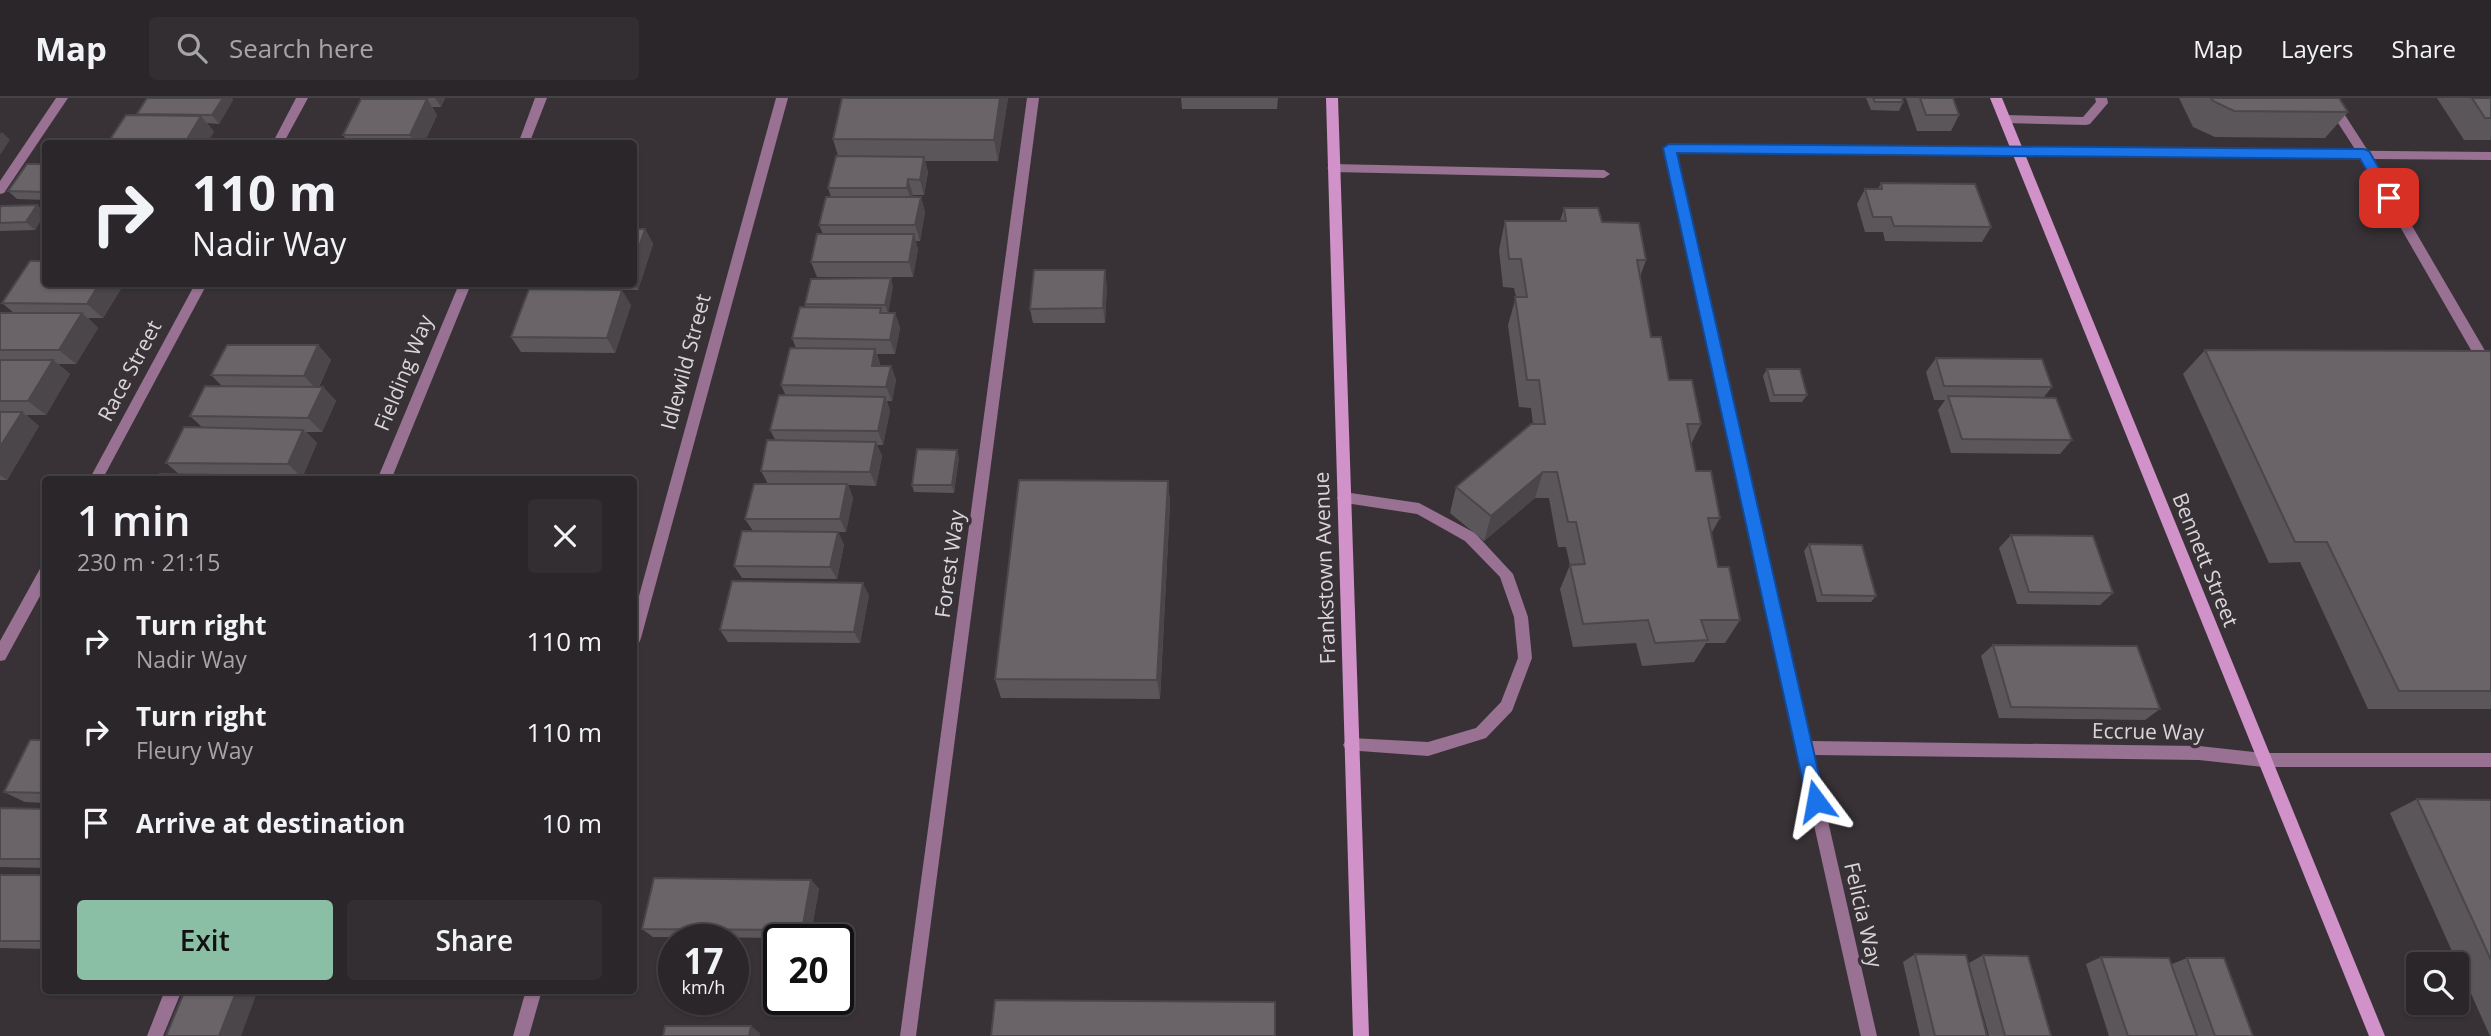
<!DOCTYPE html>
<html lang="en">
<head>
<meta charset="utf-8">
<style>
	:root { --surface:#2a2629; --page:#322e31; --text:#f1f3f6; --muted:#a5a5a8; --line:#464346; --accent:#8abfa5 }
	body { margin:0; font-family:"Open Sans",sans-serif; background:var(--page); color:var(--text); height:100vh; display:flex; flex-direction:column; font-size:26px; white-space:nowrap }
	* { box-sizing:border-box; margin:0 }
	p { font-size:23px; color:var(--muted) }
	.icon { flex:none; width:38px; height:38px; fill:none; stroke:currentColor; stroke-width:2; stroke-linecap:round; stroke-linejoin:round }
	.map { position:relative; flex:1; overflow:hidden }
	.panel { position:absolute; left:42px; top:378px; width:595px; height:518px; display:flex; flex-direction:column; background:var(--surface); border-radius:7px; box-shadow:0 2px 5px #0004,0 0 0 2px var(--line) }
	.panel>* { flex:none }
	.top-card { position:absolute; left:42px; top:42px; width:595px; height:147px; border-radius:7px; box-shadow:0 2px 5px #0004,0 0 0 2px var(--line); background:#2a2629; color:var(--text); overflow:hidden }
	.tools { position:absolute; left:2406px; top:854px; display:grid; gap:14px }
	.tools a { display:grid; place-items:center; width:63px; height:63px; border-radius:7px; background:var(--surface); box-shadow:0 2px 5px #0004,0 0 0 2px var(--line); font-size:35px }
	.speed { position:absolute; left:658px; top:826px; display:flex; gap:14px; font-size:35px; font-weight:700; text-align:center }
	.speed>* { display:grid; place-content:center; width:91px; height:91px; border-radius:50%; background:var(--surface); box-shadow:0 2px 5px #0004,0 0 0 2px var(--line); line-height:1 }
	.speed small { font-size:18px; font-weight:400 }
	.speed .limit { border:4px solid #111; border-radius:10px; background:#fff; color:#111 }
	.pin { position:absolute; display:grid; place-items:center; width:60px; height:60px; color:#fff; margin:-30px; border-radius:14px; box-shadow:0 4px 10px #0006 }
	.me { position:absolute; width:77px; margin:-38px; rotate:347deg; stroke-linejoin:round; filter:drop-shadow(0 0 5px #0008) }
	.turn { display:flex; align-items:center; gap:24px; height:147px; padding:0 35px; font-size:32px }
	.turn .icon { width:91px; height:91px; stroke-width:2.5 }
	.turn b { display:block; font-size:49px; line-height:60px }
	.round { display:grid; place-items:center; flex:none; width:74px; height:74px; border-radius:7px; background:var(--page) }
	.head { display:flex; align-items:center; justify-content:space-between; height:119px; padding:0 35px }
	h1 { font-size:42px; font-weight:600; line-height:52px }
	.action { display:flex; gap:14px; margin-top:auto; padding:14px 35px }
	.action a { flex:1; height:80px; border-radius:7px; background:var(--accent); color:#111; font-size:28px; font-weight:600; line-height:80px; text-align:center }
	.action a+a { background:var(--page); color:var(--text) }
	ul { padding:0; list-style:none }
	li { display:flex; align-items:center; gap:21px; height:91px; padding:0 35px }
	li div { flex:1 }
	li b { display:block; font-size:26px }
	li em { font-style:normal }
	header { display:flex; align-items:center; gap:42px; box-sizing:border-box; height:98px; padding:0 35px; background:var(--surface); border-bottom:2px solid var(--line) }
	header strong { font-size:33px }
	nav { display:flex; gap:38px; margin-inline-start:auto; font-size:24px }
	.search { width:490px; height:63px; background:var(--page); display:flex; align-items:center; gap:18px; box-sizing:border-box; padding:0 24px; border-radius:7px; color:var(--muted); font-size:26px }
	.map>svg:first-child { display:block }
	.lines { fill:none; stroke-linecap:round; stroke-linejoin:round }
	.lane { fill:#997193; fill-rule:evenodd }
	.street { fill:#997193; fill-rule:evenodd }
	.secondary { fill:#d191c9; fill-rule:evenodd }
	.wall { fill:#5b565a }
	.shaded-wall { fill:#4a464a }
	.building { fill:#6a6469; stroke:#4a464a; stroke-width:2 }
	.route { fill:#1a73e8; stroke:#114b97; stroke-width:2 }
	.labels { text-anchor:middle; stroke-width:7; stroke-linejoin:round; paint-order:stroke }
	.street-label { font-size:21px; fill:#d9d6d9; stroke:#383237 }
</style>
</head>
<body>
<header>
<strong>Map</strong>
<div class="search"><svg class="icon" aria-label="search" viewBox="0 0 24 24"><circle cx="10" cy="10" r="6"/><path d="M15 15l6 6"/></svg>Search here</div>
<nav><a>Map</a><a>Layers</a><a>Share</a></nav>
</header>
<div class="map">
<svg width="2491" height="938" viewBox="0 0 2491 938">
	<rect width="100%" height="100%" fill="#383237"/>
	<g class="lines">
		<!-- lane -->
		<g class="lane">
			<polygon points="56,0 68,0 4,95 0,96 0,83"/>
			<polygon points="535,0 547,0 529,46 518,46"/>
			<polygon points="1027,0 1039,0 916,938 900,938"/>
			<polygon points="2095,0 2107,0 2108,5 2090,26 2086,27 2005,25 1999,21 2005,17 2083,19 2096,4"/>
			<polygon points="1669,46 2491,54 2491,62 2373,61 2491,263 2491,279 2486,278 2361,61 1676,54 1810,643 2199,648 2263,655 2491,655 2491,669 2263,669 2199,662 1813,657 1877,938 1861,938 1663,50"/>
			<polygon points="1333,66 1604,72 1610,76 1604,80 1333,74 1327,70"/>
			<polygon points="459,186 471,186 391,382 377,382"/>
			<polygon points="1344,394 1419,405 1475,435 1513,476 1528,519 1532,560 1512,613 1486,640 1428,658 1346,652 1343,647 1346,642 1351,640 1428,644 1476,630 1501,604 1518,560 1514,519 1500,479 1465,443 1417,416 1339,404 1337,400 1339,396"/>
			<polygon points="165,892 182,892 163,938 147,938"/>
		</g>
		<!-- street -->
		<g class="street">
			<polygon points="296,0 308,0 283,46 272,46"/>
			<polygon points="776,0 788,0 641,540 639,545 634,546 634,516"/>
			<polygon points="2322,0 2334,0 2370,56 2368,59 2360,59"/>
			<polygon points="195,186 207,186 102,382 89,382"/>
			<polygon points="46,467 46,487 5,562 0,563 0,543 41,469"/>
			<polygon points="526,892 542,892 529,938 513,938"/>
		</g>
		<!-- secondary -->
		<g class="secondary">
			<polygon points="1326,0 1338,0 1369,938 1353,938"/>
			<polygon points="1990,0 2002,0 2385,938 2369,938"/>
		</g>
	</g>
	<!-- wall -->
	<g class="wall">
		<polygon points="147,0 232,0 233,2 219,26 207,25 214,34 137,17"/>
		<polygon points="370,0 445,0 441,9 432,9 437,17 424,45 426,46 338,46 349,45 343,37 370,1"/>
		<polygon points="1008,0 998,63 925,63 928,74 924,97 913,97 912,99 921,99 925,114 920,143 915,143 918,151 913,179 817,179 811,164 823,136 819,127 831,99 828,90 838,58 833,41"/>
		<polygon points="1181,0 1278,0 1277,11 1182,11"/>
		<polygon points="1866,0 1902,0 1903,4 1899,13 1871,12"/>
		<polygon points="1906,0 1953,0 1959,17 1951,33 1917,33"/>
		<polygon points="2179,0 2339,0 2348,14 2325,40 2215,39 2193,29"/>
		<polygon points="2437,0 2491,0 2491,42 2464,42"/>
		<polygon points="46,66 46,102 17,101 8,93"/>
		<polygon points="1881,85 1991,129 1982,144 1885,143 1883,134 1865,134 1857,106 1865,91 1878,91"/>
		<polygon points="37,107 45,115 35,132 0,133 0,111"/>
		<polygon points="1564,110 1602,124 1646,162 1640,179 1651,239 1669,282 1701,326 1691,346 1696,373 1720,420 1711,436 1718,469 1740,522 1725,545 1706,545 1694,564 1642,568 1636,545 1573,549 1560,491 1570,467 1566,449 1558,449 1549,400 1535,400 1484,443 1450,415 1456,389 1533,326 1531,310 1519,309 1508,227 1516,199 1514,190 1503,189 1499,152 1505,123 1560,123"/>
		<polygon points="634,131 645,131 653,146 638,192 540,191 537,186 634,186"/>
		<polygon points="46,186 124,186 103,220 88,220 98,230 76,266 58,266 70,276 46,317 26,317 39,328 7,382 0,382 0,215 14,215 2,205"/>
		<polygon points="1107,187 1105,225 1033,225 1030,211"/>
		<polygon points="893,188 888,215 895,215 900,230 895,256 877,256 880,266 880,268 891,268 896,282 892,303 887,303 890,313 883,347 877,347 882,358 876,388 848,387 853,400 846,434 838,434 844,447 837,481 742,480 734,468 753,433 745,421 768,386 761,373 776,343 770,332 786,298 781,287 796,250 792,240 806,209 805,206"/>
		<polygon points="631,207 615,255 521,254 511,239"/>
		<polygon points="318,247 331,262 319,289 323,289 336,303 322,334 306,334 317,345 302,380 284,380 286,382 157,382 179,376 166,365 203,330 190,318 222,288 211,277"/>
		<polygon points="2205,252 2491,255 2491,611 2368,611 2300,464 2269,465 2183,276"/>
		<polygon points="1936,260 2052,289 2043,300 2072,342 2060,356 1951,355 1938,312 1945,302 1934,302 1926,274"/>
		<polygon points="1767,271 1807,297 1802,304 1770,304 1763,278"/>
		<polygon points="959,359 954,395 914,394 912,387"/>
		<polygon points="1168,383 1170,405 1160,601 1001,600 995,581"/>
		<polygon points="2011,437 2113,495 2100,507 2017,506 1999,450"/>
		<polygon points="1809,446 1876,498 1871,504 1817,504 1804,453"/>
		<polygon points="869,497 860,545 728,544 720,532"/>
		<polygon points="1993,547 2160,611 2145,622 1999,620 1981,558"/>
		<polygon points="46,642 46,705 25,704 4,694"/>
		<polygon points="2417,701 2491,702 2491,938 2490,938 2390,715"/>
		<polygon points="0,710 46,711 46,770 0,769"/>
		<polygon points="0,777 46,777 46,851 0,850"/>
		<polygon points="811,782 819,791 810,840 653,839 642,831"/>
		<polygon points="1915,856 1987,938 1920,938 1903,864"/>
		<polygon points="1983,857 2051,938 1989,938 1969,865"/>
		<polygon points="2101,859 2172,866 2187,860 2253,938 2109,938 2086,866"/>
	</g>
	<!-- shaded-wall -->
	<g class="shaded-wall">
		<polygon points="223,0 232,0 233,2 219,26 212,17"/>
		<polygon points="435,0 445,0 441,9"/>
		<polygon points="1000,0 1008,0 998,63 994,42"/>
		<polygon points="427,1 437,17 424,46 416,46 410,37"/>
		<polygon points="201,18 214,34 207,46 184,46"/>
		<polygon points="2,34 10,42 0,57 0,36"/>
		<polygon points="924,59 928,74 924,97 920,82"/>
		<polygon points="908,81 913,97 912,105 907,90"/>
		<polygon points="921,99 925,114 920,143 915,127"/>
		<polygon points="37,107 45,115 35,132 26,124"/>
		<polygon points="645,131 653,146 638,192 634,185 634,164"/>
		<polygon points="914,136 918,151 913,179 909,164"/>
		<polygon points="1105,172 1107,187 1105,225 1103,210"/>
		<polygon points="891,180 893,188 888,215 885,207"/>
		<polygon points="99,186 124,186 103,220 87,206"/>
		<polygon points="622,192 631,207 615,255 607,240"/>
		<polygon points="82,215 98,230 76,266 59,252"/>
		<polygon points="895,215 900,230 895,256 890,242"/>
		<polygon points="318,247 331,262 317,292 304,278"/>
		<polygon points="875,251 880,266 877,282 872,268"/>
		<polygon points="53,262 70,276 46,317 28,303"/>
		<polygon points="891,268 896,282 892,303 886,289"/>
		<polygon points="323,289 336,303 322,334 308,320"/>
		<polygon points="885,299 890,313 883,347 878,333"/>
		<polygon points="22,314 39,328 7,382 0,377 0,349"/>
		<polygon points="303,332 317,345 302,380 288,366"/>
		<polygon points="876,344 882,358 876,388 870,374"/>
		<polygon points="957,352 959,359 954,395 952,387"/>
		<polygon points="1543,374 1535,400 1484,443 1491,418"/>
		<polygon points="1168,383 1170,405 1160,601 1157,582"/>
		<polygon points="847,386 853,400 846,434 840,421"/>
		<polygon points="838,434 844,447 837,481 830,469"/>
		<polygon points="863,485 869,497 860,545 854,534"/>
		<polygon points="811,782 819,791 810,840 802,832"/>
		<polygon points="237,892 258,892 241,938 219,938"/>
		<polygon points="751,928 760,935 760,938 749,938"/>
	</g>
	<!-- building -->
	<g class="building">
		<polygon points="147,0 223,0 212,17 137,16"/>
		<polygon points="842,0 1000,0 994,42 833,41"/>
		<polygon points="1873,0 1902,0 1903,4 1875,4"/>
		<polygon points="1920,0 1953,0 1959,17 1926,17"/>
		<polygon points="2211,0 2339,0 2348,14 2234,13 2213,3"/>
		<polygon points="2472,0 2491,0 2491,20 2485,20"/>
		<polygon points="361,1 427,1 410,37 343,37"/>
		<polygon points="126,17 201,18 184,46 107,46"/>
		<polygon points="338,46 338,45 425,45 425,46"/>
		<polygon points="836,58 924,59 920,82 908,81 907,90 828,90"/>
		<polygon points="27,66 46,66 46,94 8,93"/>
		<polygon points="1881,85 1975,86 1991,129 1894,128 1891,119 1873,119 1865,91 1882,91"/>
		<polygon points="826,99 921,99 915,127 819,127"/>
		<polygon points="37,107 26,124 0,125 0,111 1,108"/>
		<polygon points="1564,110 1598,110 1602,124 1639,125 1646,162 1637,162 1651,239 1661,239 1669,282 1692,282 1701,326 1687,326 1696,373 1711,373 1720,420 1708,420 1718,469 1729,469 1740,522 1701,522 1708,542 1655,545 1648,522 1583,526 1570,467 1585,466 1576,424 1568,424 1557,374 1543,374 1491,418 1456,389 1531,326 1545,326 1539,282 1527,282 1515,199 1527,199 1521,161 1509,161 1505,123 1566,123"/>
		<polygon points="634,131 645,131 634,164"/>
		<polygon points="817,136 914,136 909,164 811,164"/>
		<polygon points="30,163 46,163 46,186 99,186 87,206 2,205"/>
		<polygon points="1034,172 1105,172 1103,210 1030,211"/>
		<polygon points="891,180 885,207 805,206 811,181"/>
		<polygon points="529,191 622,192 607,240 511,239"/>
		<polygon points="800,209 881,210 880,215 895,215 890,242 792,240"/>
		<polygon points="0,215 82,215 59,252 0,252"/>
		<polygon points="227,247 318,247 304,278 211,277"/>
		<polygon points="790,250 875,251 872,268 891,268 886,289 781,287"/>
		<polygon points="2205,252 2490,253 2491,255 2491,593 2399,593 2327,444 2295,444"/>
		<polygon points="1936,260 2042,261 2052,289 1944,288"/>
		<polygon points="0,262 53,262 28,303 0,303"/>
		<polygon points="1767,271 1800,271 1807,297 1774,297"/>
		<polygon points="205,288 323,289 308,320 190,318"/>
		<polygon points="779,297 885,299 878,333 770,332"/>
		<polygon points="1948,298 2056,300 2072,342 1962,341"/>
		<polygon points="0,314 22,314 0,349"/>
		<polygon points="184,329 303,332 288,366 166,365"/>
		<polygon points="767,342 876,344 870,374 761,373"/>
		<polygon points="917,351 957,352 952,387 912,387"/>
		<polygon points="160,376 282,378 281,382 157,382"/>
		<polygon points="1019,382 1168,383 1157,582 995,581"/>
		<polygon points="754,386 847,386 840,421 745,421"/>
		<polygon points="742,433 838,434 830,469 734,468"/>
		<polygon points="2011,437 2093,438 2113,495 2029,494"/>
		<polygon points="1809,446 1862,447 1876,498 1822,497"/>
		<polygon points="732,483 863,485 854,534 720,532"/>
		<polygon points="1993,547 2137,548 2160,611 2011,609"/>
		<polygon points="30,642 46,642 46,695 4,694"/>
		<polygon points="2417,701 2491,702 2491,862"/>
		<polygon points="0,710 46,711 46,761 0,761"/>
		<rect x="0" y="777" width="46" height="66"/>
		<polygon points="654,780 811,782 802,832 642,831"/>
		<polygon points="1915,856 1966,857 1987,938 1935,938"/>
		<polygon points="1983,857 2028,858 2051,938 2005,938"/>
		<polygon points="2101,859 2169,860 2197,938 2128,938"/>
		<polygon points="2187,860 2224,860 2253,938 2215,938"/>
		<polygon points="185,892 237,892 219,938 166,938"/>
		<polygon points="995,902 1275,904 1275,938 991,938"/>
		<polygon points="665,928 751,928 749,938 663,938"/>
	</g>
	<!-- route -->
	<polygon class="route" points="1669,46 2364,51 2369,53 2396,100 2389,104 2385,103 2360,61 1677,55 1825,703 1822,709 1816,711 1810,709 1807,703 1663,50"/>
	<g class="labels">
		<!-- street labels -->
		<g class="street-label">
			<text transform="translate(686 264) rotate(-75)" y="7">Idlewild Street</text>
			<text transform="translate(130 273) rotate(-62)" y="7">Race Street</text>
			<text transform="translate(404 275) rotate(-68)" y="7">Fielding Way</text>
			<text transform="translate(2205 462) rotate(68)" y="7">Bennett Street</text>
			<text transform="translate(950 466) rotate(-82)" y="7">Forest Way</text>
			<text transform="translate(1325 470) rotate(-92)" y="7">Frankstown Avenue</text>
			<text transform="translate(2148 634) rotate(1)" y="7">Eccrue Way</text>
			<text transform="translate(1863 817) rotate(77)" y="7">Felicia Way</text>
		</g>
	</g>
</svg>
<div class="tools">
<a><svg class="icon" aria-label="search" viewBox="0 0 24 24"><circle cx="10" cy="10" r="6"/><path d="M15 15l6 6"/></svg></a>
</div>
<div class="speed"><div>17<small>km/h</small></div><div class="limit">20</div></div>
<div class="pin" style="left:2389px;top:100px;background:#d93025"><svg class="icon" aria-label="arrive" viewBox="0 0 24 24"><path d="M6 21V4h12l-3 4 3 4H6"/></svg></div>
<svg class="me" style="left:1816px;top:703px" viewBox="-20 -20 40 40"><path d="M0-17L14 15 0 8-14 15z" fill="#1a73e8" stroke="#fff" stroke-width="4"/></svg>
<div class="top-card">
<div class="turn"><svg class="icon" aria-label="right" viewBox="0 0 24 24"><path d="M7 20v-9h11M14 6l5 5-5 5"/></svg><div><b>110 m</b>Nadir Way</div></div>
</div>
<section class="panel">
<div class="head"><div><h1>1 min</h1><p>230 m · 21:15</p></div><a class="round"><svg class="icon" aria-label="close" viewBox="0 0 24 24"><path d="M6 6l12 12M18 6L6 18"/></svg></a></div>
<ul>
<li><svg class="icon" aria-label="right" viewBox="0 0 24 24"><path d="M7 20v-9h11M14 6l5 5-5 5"/></svg><div><b>Turn right</b><p>Nadir Way</p></div><em>110 m</em></li>
<li><svg class="icon" aria-label="right" viewBox="0 0 24 24"><path d="M7 20v-9h11M14 6l5 5-5 5"/></svg><div><b>Turn right</b><p>Fleury Way</p></div><em>110 m</em></li>
<li><svg class="icon" aria-label="arrive" viewBox="0 0 24 24"><path d="M6 21V4h12l-3 4 3 4H6"/></svg><div><b>Arrive at destination</b></div><em>10 m</em></li>
</ul>
<div class="action"><a>Exit</a><a>Share</a></div>
</section>
</div>
</body>
</html>
